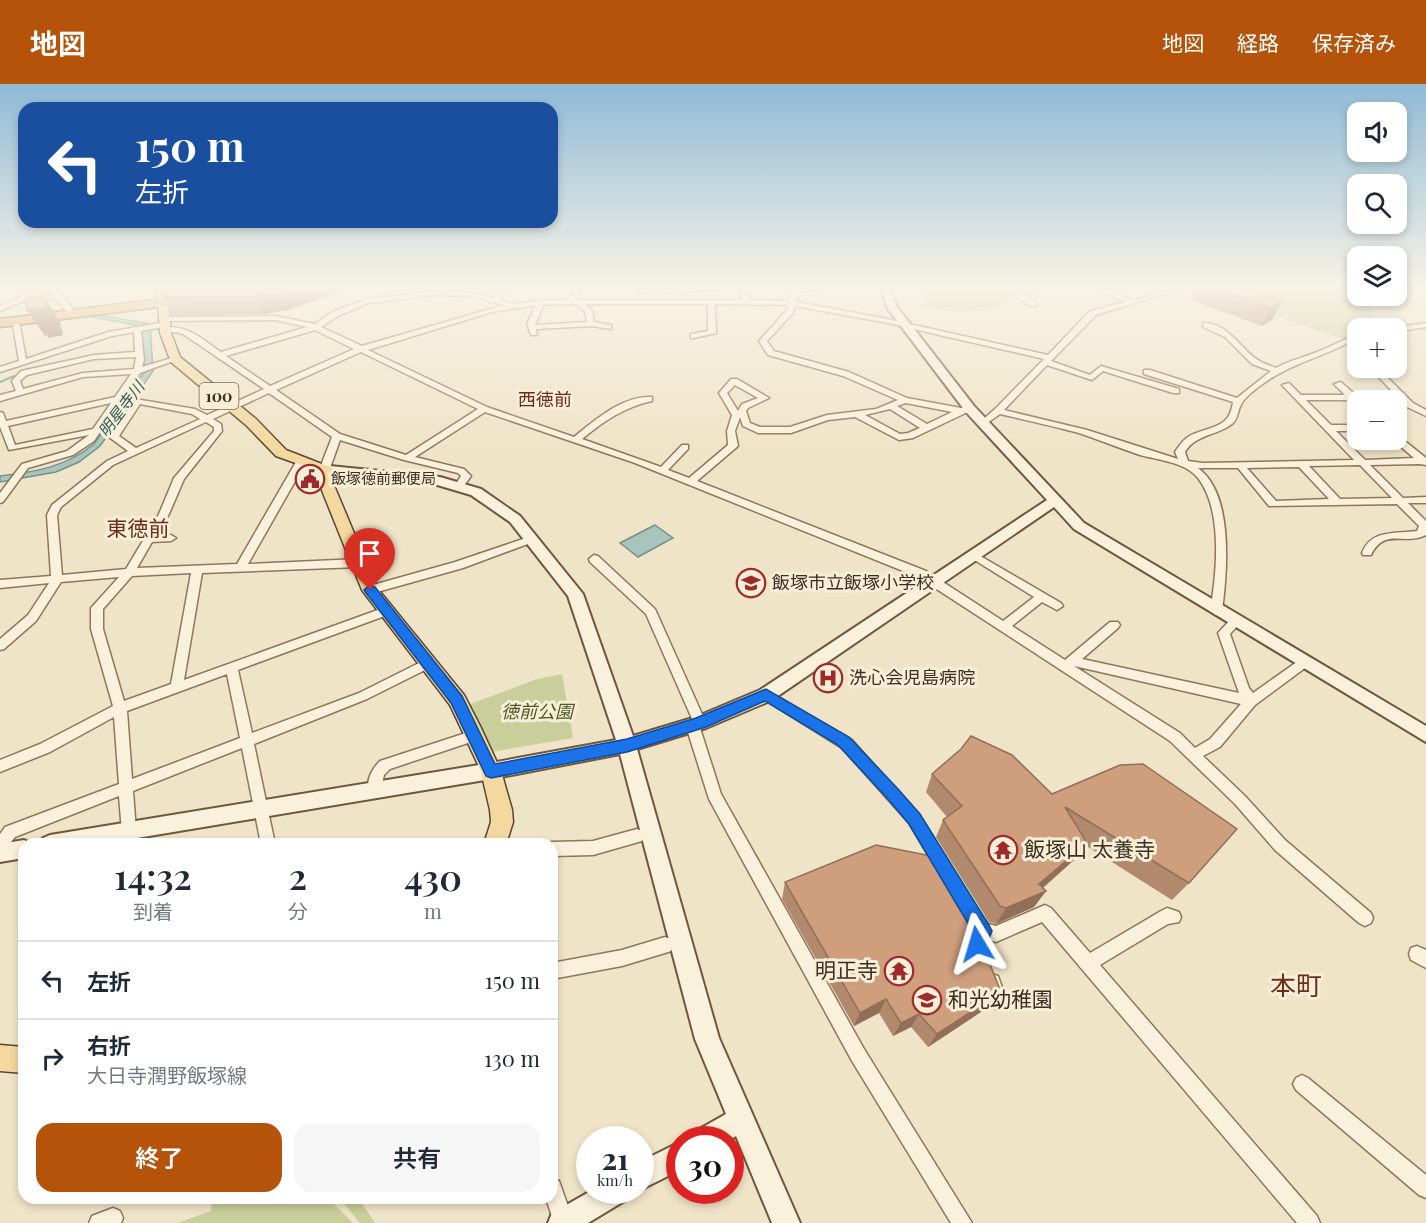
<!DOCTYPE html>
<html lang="ja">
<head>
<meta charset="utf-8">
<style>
	:root { --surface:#fff; --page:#f6f6f7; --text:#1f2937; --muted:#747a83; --line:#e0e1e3; --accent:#b45309 }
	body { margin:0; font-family:"Playfair Display","Noto Sans JP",serif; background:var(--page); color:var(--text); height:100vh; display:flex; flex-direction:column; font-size:22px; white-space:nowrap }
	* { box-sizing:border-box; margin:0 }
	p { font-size:20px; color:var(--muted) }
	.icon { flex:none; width:33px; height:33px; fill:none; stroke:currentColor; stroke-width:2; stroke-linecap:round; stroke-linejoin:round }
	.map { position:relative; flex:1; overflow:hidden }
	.drawer { position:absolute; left:18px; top:754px; width:540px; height:366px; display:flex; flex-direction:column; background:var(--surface); border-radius:18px; box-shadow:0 3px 9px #0003 }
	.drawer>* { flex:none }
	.top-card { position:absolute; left:18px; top:18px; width:540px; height:126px; border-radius:18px; box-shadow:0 3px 9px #0003; background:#1a4fa0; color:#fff; overflow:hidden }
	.controls { position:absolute; left:1347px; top:18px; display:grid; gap:12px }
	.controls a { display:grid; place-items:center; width:60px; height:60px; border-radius:12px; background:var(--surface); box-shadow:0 3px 9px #0003; font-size:30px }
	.speed { position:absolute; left:576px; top:1042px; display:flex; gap:12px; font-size:30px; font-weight:700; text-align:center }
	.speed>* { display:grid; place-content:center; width:78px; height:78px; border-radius:50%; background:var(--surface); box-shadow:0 3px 9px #0003; line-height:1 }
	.speed small { font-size:15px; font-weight:400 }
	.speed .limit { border:9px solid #d22; background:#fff; color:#111 }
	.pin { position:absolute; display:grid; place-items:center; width:51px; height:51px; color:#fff; margin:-62px -26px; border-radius:50% 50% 50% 0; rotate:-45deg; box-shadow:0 0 6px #0007 }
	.pin .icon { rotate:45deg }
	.me { position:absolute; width:66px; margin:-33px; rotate:353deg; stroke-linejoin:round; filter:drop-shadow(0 0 4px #0008) }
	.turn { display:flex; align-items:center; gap:21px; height:126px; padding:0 18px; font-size:27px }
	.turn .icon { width:78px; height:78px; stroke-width:2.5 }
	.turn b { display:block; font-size:42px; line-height:51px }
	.eta { display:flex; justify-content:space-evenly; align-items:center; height:102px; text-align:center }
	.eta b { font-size:36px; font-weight:600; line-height:42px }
	.button { display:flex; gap:12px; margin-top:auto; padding:12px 18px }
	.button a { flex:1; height:69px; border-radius:18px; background:var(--accent); color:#fff; font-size:24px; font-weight:600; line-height:69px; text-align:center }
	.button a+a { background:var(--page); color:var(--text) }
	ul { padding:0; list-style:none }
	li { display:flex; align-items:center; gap:18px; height:78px; padding:0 18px; border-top:2px solid var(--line) }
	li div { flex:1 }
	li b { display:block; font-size:22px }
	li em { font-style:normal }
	header { display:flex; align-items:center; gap:36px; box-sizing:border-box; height:84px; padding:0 30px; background:var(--accent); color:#fff }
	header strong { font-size:28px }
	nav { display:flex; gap:33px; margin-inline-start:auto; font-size:21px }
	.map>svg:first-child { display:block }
	.green { fill:#c9cf9b }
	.water { fill:#a9c4bc; stroke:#6f938a; stroke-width:1.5 }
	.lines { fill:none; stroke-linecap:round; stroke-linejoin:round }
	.stream { stroke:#6f938a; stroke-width:2 }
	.river { fill:#a9c4bc; fill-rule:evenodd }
	.street-casing { stroke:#8d765c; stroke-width:3 }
	.secondary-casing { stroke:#6f573f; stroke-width:4 }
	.primary-casing { stroke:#5b4430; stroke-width:3 }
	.highway-casing { stroke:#5b4430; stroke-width:3 }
	.street { fill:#faf1dc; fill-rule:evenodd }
	.secondary { fill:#faf1dc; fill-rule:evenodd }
	.primary { fill:#f3d9a0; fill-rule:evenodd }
	.highway { fill:#e0a458; fill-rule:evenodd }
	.wall { fill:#b2896c }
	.shaded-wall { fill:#916f58 }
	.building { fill:#cf9f7d; stroke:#916f58; stroke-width:1.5 }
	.route { fill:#1a73e8; stroke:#114b97; stroke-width:1.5 }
	.labels { text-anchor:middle; stroke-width:6; stroke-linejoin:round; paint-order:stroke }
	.far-poi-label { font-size:15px; fill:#3d2e20; stroke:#f7eed8; text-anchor:start }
	.shield { fill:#f7eed8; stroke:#756857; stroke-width:1.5 }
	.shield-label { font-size:16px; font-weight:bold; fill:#3d2e20 }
	.far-water-label { font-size:16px; font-style:italic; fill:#2f5d5a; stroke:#f7eed8 }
	.far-quarter-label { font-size:18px; fill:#6b2e1e; stroke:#f7eed8 }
	.poi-label { font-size:18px; fill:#3d2e20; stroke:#f7eed8; text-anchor:start }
	.park-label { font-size:18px; font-style:italic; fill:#4d5a26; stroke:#f7eed8 }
	.quarter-label { font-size:21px; fill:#6b2e1e; stroke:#f7eed8 }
	.near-poi-label { font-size:21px; fill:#3d2e20; stroke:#f7eed8; text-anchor:start }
	.near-quarter-label { font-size:26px; fill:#6b2e1e; stroke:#f7eed8 }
</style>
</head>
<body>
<header>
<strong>地図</strong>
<nav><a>地図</a><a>経路</a><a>保存済み</a></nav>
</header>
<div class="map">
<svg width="1426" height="1139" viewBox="0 0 1426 1139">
	<rect width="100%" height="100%" fill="#f0e4c8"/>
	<!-- green -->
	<g class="green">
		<path d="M926,204H1014C1015,234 940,231 922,220L925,214L924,210L929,206Z"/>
		<polygon points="1230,204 1357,204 1358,212 1369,212 1373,217 1368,220 1376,241 1383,244 1358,244 1357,251 1344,255 1214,211"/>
		<polygon points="562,590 573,654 490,668 465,622 537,595"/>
		<polygon points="212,1115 329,1115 353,1139 177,1139 211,1127"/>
		<polygon points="340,1115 359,1115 375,1139 360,1139"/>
	</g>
	<!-- water -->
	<g class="water">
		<path d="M99,231L150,240L153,287L100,362L79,378L56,388L0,398V392C35,388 66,383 94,360L145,287L141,242L87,232Z"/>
		<polygon points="655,441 673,454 638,473 620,459"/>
	</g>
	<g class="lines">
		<!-- stream -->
		<polyline class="stream" points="0,298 14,292"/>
		<!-- river -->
		<polygon class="river" points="35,204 50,204 59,215 52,219 47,218"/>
		<!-- street casing -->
		<g class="street-casing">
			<g id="street">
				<polygon points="40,204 55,204 76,228 76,232 70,232 49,206 0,227 0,222"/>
				<path d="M502,204H509L499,216L514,220L541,216H567L576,204H583L575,216H743L740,204H746L750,216L789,217L794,204H822L819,206L800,207L796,218L883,234L1048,271L1090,227L1125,218L1094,204C1108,204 1118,213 1131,215C1141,217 1168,204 1183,204L1096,231L1051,277L1090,291L1101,282L1179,305V309H1173L1103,287L1092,296L1047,281L1004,326L1087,346L1178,375L1175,368C1179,362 1182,357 1188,353C1200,345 1220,345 1228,333C1231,329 1232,323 1233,318L1144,290V286H1150L1237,314L1271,287L1252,280L1225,253L1203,243V239C1229,239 1240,265 1258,276C1263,280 1271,282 1276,284C1290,276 1303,274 1317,268C1331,263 1343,255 1358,251V255L1353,257L1358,262V269L1346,260C1312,277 1282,282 1251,309C1248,312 1244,315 1242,319C1237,326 1239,334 1232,340C1216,352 1196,350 1185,368L1188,377L1203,379L1354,376L1282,301L1289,299L1301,311H1345L1334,300L1341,298L1361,316H1358V320L1350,316H1306L1331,341H1358V347H1336L1365,376L1414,374L1393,356H1396V350L1426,374V381L1420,380L1370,381L1403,414L1426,413V419H1408L1426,437V451C1404,462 1385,443 1371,471H1363L1362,469C1371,445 1396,450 1417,447L1419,442L1397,420L1269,422L1238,384H1198C1234,410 1227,489 1222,527L1216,531L1210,527C1217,489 1223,426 1198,394C1185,378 1158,376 1140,371C1119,364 1100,356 1079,349C1053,342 1026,336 1000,330L983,342L979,339L995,325L1044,275L883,238L795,222L793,229L767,257L774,267L849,288L907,314L961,324L970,322L974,325L913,354L899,356L855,333L828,336L791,349H758L743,342L740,333L735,347L738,362L697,397L926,487L1003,537L1034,513L968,472L973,468L977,470L1061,519L1063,522L1057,526L1042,518L1012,542L1065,576L1110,538H1118L1120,541L1118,544L1082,575L1239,609L1218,549L1231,535L1235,534L1241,538L1230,550L1249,604L1253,609L1301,575H1309L1311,578L1309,581L1255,621L1220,663L1203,672L1245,712L1285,756L1371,829L1373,834L1371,839L1365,842L1359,839L1275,766L1235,720L1170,657L918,493L635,379L485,328L415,373L464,385L471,392L463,403H457L455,401L461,392L458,389L404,376L340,356L330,384L328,386H322L320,384L332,353L269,309L213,335L221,340L222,347L184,395L169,430L156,451H171L176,454L171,457L152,458L137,484L237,480L296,378L301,375L306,378L248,480L359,475L364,479L359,483L202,489L184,596L386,523L390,524L392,527L390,530L238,586L252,649L359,609L423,577H431L433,580L431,583L367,615L254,660L275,760H261L242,664L133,707L137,760H123L119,712L15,753L5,766L0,768V750L5,743L119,700L114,633L50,668L0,688V676L40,660L113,622L91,545V524L119,493L61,498L36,537L4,565L0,566V555L28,531L49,499L0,504V496L51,492L47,431L52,421L107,377L128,367L109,353L135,315L195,325L207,331L264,305L183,250C176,247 170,249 162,248V244C188,240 201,255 221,268L307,243L275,236L165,237L161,235L162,233L275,232L315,240L332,228L367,215L436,207L474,209L493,214ZM436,211L474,213L504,221L362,262L321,243L338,232L368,219ZM576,220L585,228L587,238L535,241L543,221ZM585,220H708V247L691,250V254H694L716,249L715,220L788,221L787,226L759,257L768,271L843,292L898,316L876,325L827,331L790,343H760L750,339L746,327L748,324L769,314L737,295H731L719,309L732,331L727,347L728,361L689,394L668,386L688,365V361H682L661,383L582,355C604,337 624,323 652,317V313C623,311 595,336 574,353L487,323L368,266L492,228L536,221L527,240L531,251H537L536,245L591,242L611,245V241L594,238L592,227ZM315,246L354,265L270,302L226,272ZM361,268L478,325L406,371L340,350L276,306ZM735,301L758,314L742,320L738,327L727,309ZM906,319L952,328L927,340L897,322ZM140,320L192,330L200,335L136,364L119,352ZM890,325L920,344L908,349L900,350L865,331ZM206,338L214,343V347L174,394L159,430L126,485L62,491L57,431L61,423L113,381ZM1360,381L1392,414L1340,415L1309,382ZM1299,383L1329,415L1276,417L1247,384ZM191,489L171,600L124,617L103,545V525L132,492ZM1074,582L1241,620L1210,655L1195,664L1180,649ZM227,590L240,654L132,695L127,627Z"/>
				<polygon points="667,204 721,204 718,206 641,209 638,207 641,205"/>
				<polygon points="1029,204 1039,204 1022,210 1036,218 1036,222 1030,222 1012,210"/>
				<path d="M12,235L19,237L26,275L108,248L165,238H168V242L141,247L144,276L142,283L175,273L179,275L140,289L94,357L73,371L28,384L3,418L0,419V409L22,380L67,367L89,351L9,366L0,343V328L3,329L6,337L115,313L131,290L83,293L0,317V311L16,307L12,297L21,287L94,271L135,268L134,248L112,252L0,288V283L19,277ZM136,273L134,285L83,289L23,305L20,297L27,291L94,275ZM111,319L93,345L15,361L8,342Z"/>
				<polygon points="1426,239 1426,243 1396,248 1396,244 1393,244"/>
				<polygon points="1370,284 1378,284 1413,319 1426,326 1426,332 1407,323"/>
				<polygon points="532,452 537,455 536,457 463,484 370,510 364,506 366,503 455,478"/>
				<polygon points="594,471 598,472 655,525 706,639 705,643 700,644 721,710 864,965 972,1139 951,1139 852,977 709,715 686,642 688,638 693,637 646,530 590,478 589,475"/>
				<polygon points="766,606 852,656 919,731 950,781 952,786 950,791 945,793 940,791 909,739 842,664 762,614 760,611 762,608"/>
				<path d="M475,646L480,647L482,651L480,655L390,685L384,691L380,711L375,713L370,711C365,698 371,686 380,677Z"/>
				<polygon points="637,745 642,747 644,752 642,757 593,771 552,772 552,760 547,760 552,758 593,757"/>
				<polygon points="970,821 976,824 988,840 996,842 1045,821 1051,824 1090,869 1161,827 1167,824 1179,828 1181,833 1179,838 1168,840 1100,881 1317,1132 1320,1139 1297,1139 1042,838 996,858 977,852 962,829 964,824"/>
				<polygon points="665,853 671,855 673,861 671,867 665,869 622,882 552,895 552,879 622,866"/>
				<polygon points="1417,862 1426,866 1426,884 1411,876 1409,870 1411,864"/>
				<polygon points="992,890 998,892 1007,918 1005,924 999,926 993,924 984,898 986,892"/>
				<polygon points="1302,991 1308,994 1426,1091 1426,1114 1419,1111 1296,1006 1293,1000 1296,994"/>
				<polygon points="552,1094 559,1097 574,1139 554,1139 546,1114 552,1114"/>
				<polygon points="113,1124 120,1127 123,1134 121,1139 89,1139 92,1132"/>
			</g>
		</g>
		<!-- secondary casing -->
		<g class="secondary-casing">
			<g id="secondary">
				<polygon points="880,204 890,204 897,223 974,322 1084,439 1426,642 1426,658 1074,445 1054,423 772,616 706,644 637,665 719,954 800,1139 772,1139 736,1052 730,1056 692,1056 696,1047 726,1030 695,955 620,670 491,695 101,760 40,760 43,754 50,751 491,679 616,656 568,512 510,438 471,411 434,400 325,388 320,387 320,381 440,393 481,405 520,432 583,510 633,652 696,633 760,606 1047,416 966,328 888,225"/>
				<polygon points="24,756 32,760 24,760 24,774 0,778 0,760"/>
				<polygon points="680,1058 680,1086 640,1106 640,1078"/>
				<polygon points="591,1107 630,1107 626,1116 588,1139 548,1139 552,1129"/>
			</g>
		</g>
		<!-- primary casing -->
		<g class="primary-casing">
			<g id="primary">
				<polygon points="157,204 167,204 171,249 180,273 256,335 286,366 332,384 333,399 377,504 464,611 480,642 501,687 512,726 513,738 506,760 484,760 491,738 490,726 481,687 460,642 450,621 362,506 319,399 318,387 276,372 246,341 171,278 160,249"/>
				<polygon points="0,961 24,963 24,989 0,987"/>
			</g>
		</g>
		<!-- highway casing -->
		<g class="highway-casing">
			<polygon id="highway" points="193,211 199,215 197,218 0,243 0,235"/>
		</g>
		<!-- street -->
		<use href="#street" class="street"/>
		<!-- secondary -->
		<use href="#secondary" class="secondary"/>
		<!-- primary -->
		<use href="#primary" class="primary"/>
		<!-- highway -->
		<use href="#highway" class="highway"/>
	</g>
	<!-- wall -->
	<g class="wall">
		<polygon points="1196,204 1244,204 1282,217 1273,235 1262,242 1190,216"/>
		<polygon points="349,205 288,226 264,230 172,231 163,213"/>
		<polygon points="932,690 1052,710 1189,799 1172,816 1085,761 1074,776 1043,804 1046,807 1034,823 996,840 989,838 936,753 943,736 947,733 926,708"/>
		<polygon points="785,798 976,845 1001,908 990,922 928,963 911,943 893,952 879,929 854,942 782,815"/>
	</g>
	<!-- shaded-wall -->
	<g class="shaded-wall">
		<polygon points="296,204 349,204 349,205 288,226 264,230 256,212"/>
		<polygon points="44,212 60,238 63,251 49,254 47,251 45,252 27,226"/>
		<polygon points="1282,217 1273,235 1262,242 1271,224"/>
		<polygon points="1087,759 1074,776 1033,812 1046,807 1034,823 996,840 1006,824 1039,800"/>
		<polygon points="1001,908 990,922 928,963 937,950"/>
		<polygon points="886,915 879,929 854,942 860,929"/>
		<polygon points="919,930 911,943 893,952 901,939"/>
	</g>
	<!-- building -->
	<g class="building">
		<polygon points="185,204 296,204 281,209 256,212 163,213 162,209 173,205"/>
		<polygon points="1213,204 1244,204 1282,217 1271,224"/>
		<polygon points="44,212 47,224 32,227 31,225 27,226 25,214"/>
		<polygon points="971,652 1012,671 1052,710 1120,681 1143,680 1237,745 1189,799 1065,723 1087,759 1039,800 1046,807 1006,824 1000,822 943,736 962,722 932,690 961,665"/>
		<polygon points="876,761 946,775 980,830 976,845 1001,908 937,950 919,930 901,939 886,915 860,929 785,798"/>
	</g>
	<!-- sky -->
	<linearGradient id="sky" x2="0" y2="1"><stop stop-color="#8fbad6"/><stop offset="0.56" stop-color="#f8f3e6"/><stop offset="1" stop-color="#f8f3e6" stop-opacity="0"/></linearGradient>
	<rect width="1426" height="363" fill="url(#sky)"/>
	<!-- route -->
	<polygon class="route" points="370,501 375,503 462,612 495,680 627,655 696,634 766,605 849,653 898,705 920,730 989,841 992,847 984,867 977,869 971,867 968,854 972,846 909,740 887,714 838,661 765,617 706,643 627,668 491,694 486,692 451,619 366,509 364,506"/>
	<!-- icons -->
	<defs>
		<g id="civic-ring" transform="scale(1.5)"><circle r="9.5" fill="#f7eed8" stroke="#9e2a2b" stroke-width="1.5"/><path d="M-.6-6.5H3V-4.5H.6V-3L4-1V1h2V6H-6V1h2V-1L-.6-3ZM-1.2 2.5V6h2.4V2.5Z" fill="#9e2a2b"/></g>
		<g id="school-ring" transform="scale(1.5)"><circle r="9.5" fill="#f7eed8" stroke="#9e2a2b" stroke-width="1.5"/><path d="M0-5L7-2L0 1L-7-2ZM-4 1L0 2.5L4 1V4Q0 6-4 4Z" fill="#9e2a2b"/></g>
		<g id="hospital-ring" transform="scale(1.5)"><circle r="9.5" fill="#f7eed8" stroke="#9e2a2b" stroke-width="1.5"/><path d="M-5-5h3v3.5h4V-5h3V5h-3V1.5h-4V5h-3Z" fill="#9e2a2b"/></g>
		<g id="temple-ring" transform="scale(1.5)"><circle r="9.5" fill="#f7eed8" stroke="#9e2a2b" stroke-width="1.5"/><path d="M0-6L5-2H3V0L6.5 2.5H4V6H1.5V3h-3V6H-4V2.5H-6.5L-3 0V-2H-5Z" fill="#9e2a2b"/></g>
	</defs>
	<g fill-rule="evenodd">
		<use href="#civic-ring" x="310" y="395"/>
		<use href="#school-ring" x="751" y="499"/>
		<use href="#hospital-ring" x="828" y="594"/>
		<use href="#temple-ring" x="1003" y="766"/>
		<use href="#temple-ring" x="899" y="887"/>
		<use href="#school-ring" x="927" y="916"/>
	</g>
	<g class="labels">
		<!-- far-poi labels -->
		<g class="far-poi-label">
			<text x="331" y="400">飯塚徳前郵便局</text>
		</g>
		<!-- shield labels -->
		<rect class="shield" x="199.5" y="299" width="39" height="26" rx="4.5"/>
		<g class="shield-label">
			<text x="219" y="318">100</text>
		</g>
		<!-- far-water labels -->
		<g class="far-water-label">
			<text transform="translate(121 325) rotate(-53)" y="6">明星寺川</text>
		</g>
		<!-- far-quarter labels -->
		<g class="far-quarter-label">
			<text x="545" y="322">西徳前</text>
		</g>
		<!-- poi labels -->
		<g class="poi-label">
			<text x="772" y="505">飯塚市立飯塚小学校</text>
			<text x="849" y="600">洗心会児島病院</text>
		</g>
		<!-- park labels -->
		<g class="park-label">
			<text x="537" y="634">徳前公園</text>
		</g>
		<!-- quarter labels -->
		<g class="quarter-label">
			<text x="138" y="452">東徳前</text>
		</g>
		<!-- near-poi labels -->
		<g class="near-poi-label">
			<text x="1024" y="773">飯塚山 太養寺</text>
			<text x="878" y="894" text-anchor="end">明正寺</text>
			<text x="948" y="923">和光幼稚園</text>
		</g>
		<!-- near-quarter labels -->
		<g class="near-quarter-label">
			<text x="1296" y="911">本町</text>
		</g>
	</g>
</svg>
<div class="controls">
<a><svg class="icon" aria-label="sound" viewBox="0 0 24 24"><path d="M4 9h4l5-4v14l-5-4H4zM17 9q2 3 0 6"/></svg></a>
<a><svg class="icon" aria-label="search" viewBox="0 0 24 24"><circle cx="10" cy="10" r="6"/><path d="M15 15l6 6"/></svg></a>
<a><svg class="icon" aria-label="layers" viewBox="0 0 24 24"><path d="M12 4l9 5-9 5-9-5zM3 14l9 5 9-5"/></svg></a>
<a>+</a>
<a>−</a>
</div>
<div class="speed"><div>21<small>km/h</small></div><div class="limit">30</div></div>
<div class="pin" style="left:370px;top:506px;background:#d93025"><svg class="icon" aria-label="arrive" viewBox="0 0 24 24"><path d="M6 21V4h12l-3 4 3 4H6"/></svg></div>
<svg class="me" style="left:977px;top:860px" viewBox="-20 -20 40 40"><path d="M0-17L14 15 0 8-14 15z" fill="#1a73e8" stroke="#fff" stroke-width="4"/></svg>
<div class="top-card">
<div class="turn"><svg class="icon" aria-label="left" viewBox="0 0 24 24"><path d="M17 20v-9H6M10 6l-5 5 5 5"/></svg><div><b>150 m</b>左折</div></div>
</div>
<section class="drawer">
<div class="eta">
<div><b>14:32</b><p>到着</p></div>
<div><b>2</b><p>分</p></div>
<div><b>430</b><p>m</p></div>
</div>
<ul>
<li><svg class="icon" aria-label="left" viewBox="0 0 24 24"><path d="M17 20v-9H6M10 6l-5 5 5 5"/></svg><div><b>左折</b></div><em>150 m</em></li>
<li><svg class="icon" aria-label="right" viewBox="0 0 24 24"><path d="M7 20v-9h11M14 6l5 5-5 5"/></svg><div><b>右折</b><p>大日寺潤野飯塚線</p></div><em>130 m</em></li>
</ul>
<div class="button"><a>終了</a><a>共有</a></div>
</section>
</div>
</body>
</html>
